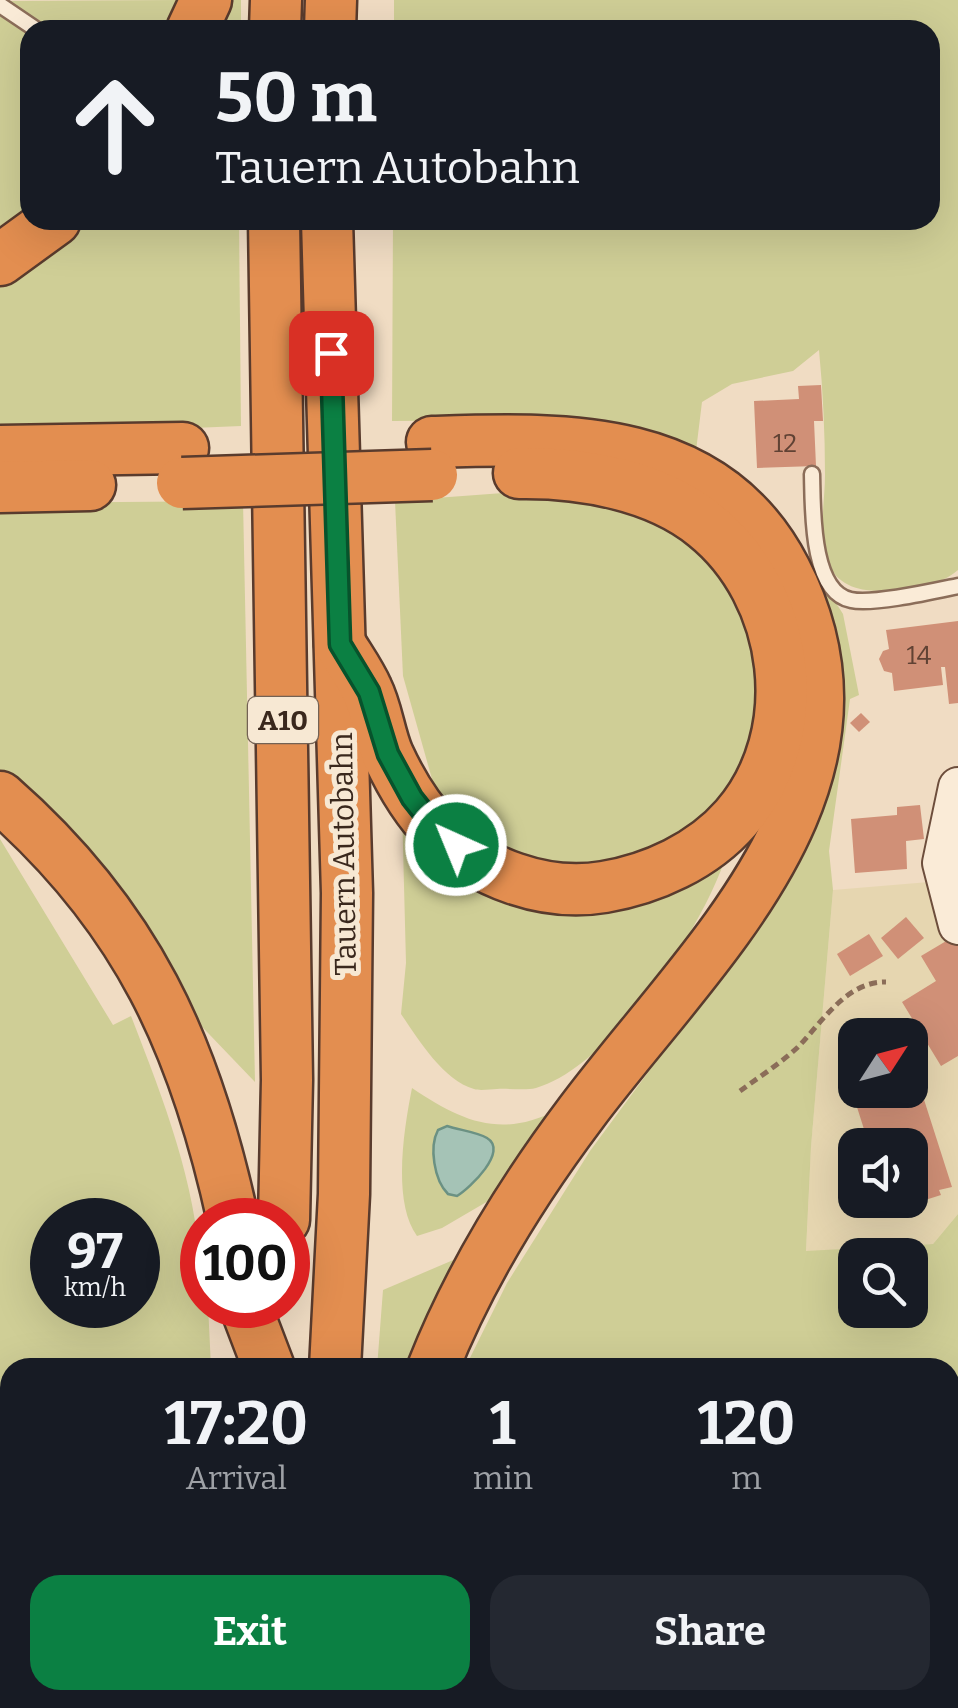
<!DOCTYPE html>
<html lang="en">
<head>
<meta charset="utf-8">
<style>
	:root { --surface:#171b24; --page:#242831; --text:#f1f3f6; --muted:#9ea1a6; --accent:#0b8043 }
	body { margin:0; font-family:Bitter,serif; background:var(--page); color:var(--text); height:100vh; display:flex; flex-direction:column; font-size:38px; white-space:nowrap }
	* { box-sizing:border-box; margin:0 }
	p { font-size:32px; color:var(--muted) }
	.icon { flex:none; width:55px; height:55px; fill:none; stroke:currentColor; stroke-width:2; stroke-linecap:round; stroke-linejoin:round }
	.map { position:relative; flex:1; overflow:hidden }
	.panel { position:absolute; left:0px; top:1358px; width:960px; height:352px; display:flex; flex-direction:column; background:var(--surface); border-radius:30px 30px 0 0; box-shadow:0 10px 40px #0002 }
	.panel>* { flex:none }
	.banner { position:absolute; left:20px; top:20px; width:920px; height:210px; border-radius:30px; box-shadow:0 10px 40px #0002; background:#171b24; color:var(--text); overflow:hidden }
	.needle { width:65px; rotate:54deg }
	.tools { position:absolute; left:838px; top:1018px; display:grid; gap:20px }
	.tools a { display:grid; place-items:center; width:90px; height:90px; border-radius:20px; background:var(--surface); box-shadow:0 10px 40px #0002; font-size:50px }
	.speed { position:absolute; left:30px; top:1198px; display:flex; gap:20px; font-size:50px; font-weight:700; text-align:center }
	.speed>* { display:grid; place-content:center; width:130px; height:130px; border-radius:50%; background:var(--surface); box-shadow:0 10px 40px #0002; line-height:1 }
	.speed small { font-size:25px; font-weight:400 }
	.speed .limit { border:15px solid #d22; background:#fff; color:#111 }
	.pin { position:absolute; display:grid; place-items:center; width:85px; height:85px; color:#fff; margin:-42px; border-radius:20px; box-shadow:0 5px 15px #0006 }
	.me { position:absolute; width:110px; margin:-55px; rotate:316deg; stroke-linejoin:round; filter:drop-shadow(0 0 8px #0008) }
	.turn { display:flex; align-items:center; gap:35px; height:210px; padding:0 30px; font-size:45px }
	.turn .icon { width:130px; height:130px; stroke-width:2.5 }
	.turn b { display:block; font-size:70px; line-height:85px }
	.eta { display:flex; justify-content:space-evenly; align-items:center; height:170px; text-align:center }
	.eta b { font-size:60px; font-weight:700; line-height:70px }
	.button { display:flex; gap:20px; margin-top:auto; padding:20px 30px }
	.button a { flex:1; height:115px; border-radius:30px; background:var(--accent); color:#fff; font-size:40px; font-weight:700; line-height:115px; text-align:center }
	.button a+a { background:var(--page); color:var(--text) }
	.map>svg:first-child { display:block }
	.farmland { fill:#e6d6b0; fill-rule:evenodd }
	.green { fill:#cfce96; fill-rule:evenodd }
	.water { fill:#a5c3b6; stroke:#6b9183; stroke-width:2.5 }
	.building { fill:#d09077 }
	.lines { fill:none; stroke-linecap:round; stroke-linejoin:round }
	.lane-casing { stroke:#8b6d59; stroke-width:19 }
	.secondary-casing { stroke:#6d4e3c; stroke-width:42 }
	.highway-casing { stroke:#593b2d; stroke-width:55 }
	.path { stroke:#8b6d59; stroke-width:5; stroke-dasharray:8 5; stroke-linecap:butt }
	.lane { stroke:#faebd7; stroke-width:14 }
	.secondary { stroke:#faebd7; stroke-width:38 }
	.highway { stroke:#e38e50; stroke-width:50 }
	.highway-bridge-casing { stroke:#593b2d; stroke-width:55; stroke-linecap:butt }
	.highway-bridge { stroke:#e38e50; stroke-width:50 }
	.route-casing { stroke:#07532c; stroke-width:25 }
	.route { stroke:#0b8043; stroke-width:18 }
	.labels { text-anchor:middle; stroke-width:10; stroke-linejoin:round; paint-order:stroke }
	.number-label { font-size:25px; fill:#604234 }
	.shield { fill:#f7e8d3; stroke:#736254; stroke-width:2.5 }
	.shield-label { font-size:28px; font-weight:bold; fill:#3a281d }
	.street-label { font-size:30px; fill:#3a281d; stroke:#f7e8d3 }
</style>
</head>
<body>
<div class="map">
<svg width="958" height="1708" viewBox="0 0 958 1708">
	<rect width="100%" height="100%" fill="#f0dcc3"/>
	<!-- farmland -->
	<path class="farmland" d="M929,882L958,935V1214L933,1244L806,1252L811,1147L833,890ZM855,1035H910V1090H855ZM855,1145H910V1200H855Z"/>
	<!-- green -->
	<g class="green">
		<polygon points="181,0 169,30 44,30 4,1"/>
		<polygon points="226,0 241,0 241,30 214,30"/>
		<path d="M394,0H958V570C940,586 915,587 892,590C866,593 838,589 827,561C818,535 825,502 825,475C825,434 823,391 819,350L793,371L732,384L702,402L695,459L555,420L392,421L393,220H930V30H394Z"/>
		<polygon points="0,14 30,35 30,210 0,231"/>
		<polygon points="72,220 239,220 241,426 0,436 0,276"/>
		<polygon points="515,492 629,506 680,531 726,573 758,634 764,697 747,768 705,822 660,854 577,870 488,847 439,804 403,676 395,501"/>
		<polygon points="243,501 255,1082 185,1009 0,776 0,503"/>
		<path d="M808,559L843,614L859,695L850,699L829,851L833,890L811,1147L806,1251L933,1244L958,1214V1708H882L878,1700H950V1368H465L507,1283L590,1151L765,914L835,664L829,618ZM855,1255H910V1310H855Z"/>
		<path d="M402,808L532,898L730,843C711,918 614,1065 536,1088C524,1091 509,1088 497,1089C491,1089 480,1091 474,1089C443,1080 418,1039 401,1014L406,963Z"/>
		<path d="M0,839L113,1025L131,1016C169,1114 202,1198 202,1305H208L211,1367L10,1368V1700H195L194,1708H0ZM52,1220H138V1305H52Z"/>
		<path d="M412,1088C461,1121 501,1139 557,1110L495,1197L442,1228L417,1236C392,1202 404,1128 412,1088Z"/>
		<polygon points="472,1252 414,1367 377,1368 383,1290"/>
	</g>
	<!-- water -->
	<path class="water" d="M447,1126C459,1130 477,1132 487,1138C509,1151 470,1188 457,1196L448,1194C434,1180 429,1147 438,1130Z"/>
	<!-- building -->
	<g class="building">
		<polygon points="821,385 823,421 814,421 816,466 757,468 754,401 799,399 798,386"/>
		<polygon points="958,621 958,703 949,704 945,667 941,667 943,685 894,691 892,673 884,671 879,659 883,651 889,649 886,630"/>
		<polygon points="861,713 870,722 859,732 850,723"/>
		<polygon points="920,805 924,839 906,841 907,869 855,873 851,819 897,815 897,807"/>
		<polygon points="906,917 924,938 898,959 881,938"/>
		<polygon points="869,934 883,956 850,976 837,954"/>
		<polygon points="958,934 958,1056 941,1066 902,1002 936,981 921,956"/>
		<polygon points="919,1084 952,1187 939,1190 941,1195 900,1208 898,1203 868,1212 865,1200 910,1200 910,1145 869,1145 856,1104 899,1090 910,1090 910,1086"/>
		<polygon points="463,1700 597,1700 598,1708 464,1708"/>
		<polygon points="799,1700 857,1700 860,1708 802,1708"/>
	</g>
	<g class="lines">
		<!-- lane casing -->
		<g class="lane-casing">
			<g id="lane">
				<polyline points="0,5 37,30"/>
				<path d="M812,474C813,505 810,592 851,600C873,605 934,591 958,586"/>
				<polyline points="694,1700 696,1708"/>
			</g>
		</g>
		<!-- secondary casing -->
		<g class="secondary-casing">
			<polyline id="secondary" points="958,787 942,863 958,925"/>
		</g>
		<!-- highway casing -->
		<g class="highway-casing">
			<g id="highway">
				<polyline points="192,30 206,0"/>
				<polyline points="275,30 276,0"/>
				<polyline points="330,30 331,0"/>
				<polyline points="274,220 287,1080 284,1220"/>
				<polyline points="327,220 347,893 344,1194 335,1368"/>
				<polyline points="0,260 55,220"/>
				<path d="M432,442C565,438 714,432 785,570C897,785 698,956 581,1113C523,1190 469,1277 433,1368"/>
				<polyline points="0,451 183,448"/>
				<polyline points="0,487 90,485"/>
				<path d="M340,644C349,659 360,674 367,690C377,710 379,734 388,755C400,781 417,810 438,831C479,873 545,897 604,887C652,879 703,856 736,818C809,734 791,594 705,525C656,485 581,472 519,473"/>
				<path d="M0,797C137,917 195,1045 233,1220"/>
				<polyline points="245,1305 269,1368"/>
				<polyline points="250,1708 251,1700"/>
				<polyline points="310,1708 316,1700"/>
			</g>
		</g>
		<!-- path -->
		<path class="path" d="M740,1091C759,1077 781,1063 798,1047C822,1022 847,981 886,982"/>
		<!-- lane -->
		<use href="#lane" class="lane"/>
		<!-- secondary -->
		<use href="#secondary" class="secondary"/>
		<!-- highway -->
		<use href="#highway" class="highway"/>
		<!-- highway-bridge casing -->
		<g class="highway-bridge-casing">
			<polyline id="highway-bridge" points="182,483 432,475"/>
		</g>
		<!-- highway-bridge -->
		<use href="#highway-bridge" class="highway-bridge"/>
	</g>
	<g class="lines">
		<!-- route casing -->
		<g class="route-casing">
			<polyline id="route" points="331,353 340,644 369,692 388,754 412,798 438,831 456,845"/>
		</g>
		<!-- route -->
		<use href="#route" class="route"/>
	</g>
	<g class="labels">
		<!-- number labels -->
		<g class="number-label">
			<text x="785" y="452">12</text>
			<text x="919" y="664">14</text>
		</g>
		<!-- shield labels -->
		<rect class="shield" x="248" y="697" width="70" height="46" rx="8"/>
		<g class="shield-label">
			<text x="283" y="730">A10</text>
		</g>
		<!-- street labels -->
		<g class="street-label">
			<text transform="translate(344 854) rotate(-91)" y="10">Tauern Autobahn</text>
		</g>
	</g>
</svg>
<div class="tools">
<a><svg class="needle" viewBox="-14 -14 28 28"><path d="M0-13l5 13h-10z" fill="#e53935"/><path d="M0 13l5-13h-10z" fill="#9ea1a6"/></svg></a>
<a><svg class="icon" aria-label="sound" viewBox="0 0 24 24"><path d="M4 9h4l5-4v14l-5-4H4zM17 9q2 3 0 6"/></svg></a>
<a><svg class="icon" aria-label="search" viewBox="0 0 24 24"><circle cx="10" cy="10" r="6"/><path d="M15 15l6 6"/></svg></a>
</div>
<div class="speed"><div>97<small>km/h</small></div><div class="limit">100</div></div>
<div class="pin" style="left:331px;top:353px;background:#d93025"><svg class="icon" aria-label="arrive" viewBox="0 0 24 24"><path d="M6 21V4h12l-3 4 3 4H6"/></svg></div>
<svg class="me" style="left:456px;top:845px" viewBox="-20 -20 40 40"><circle r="17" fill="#0b8043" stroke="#fff" stroke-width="3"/><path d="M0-11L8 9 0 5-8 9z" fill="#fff"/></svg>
<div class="banner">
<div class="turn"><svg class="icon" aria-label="ahead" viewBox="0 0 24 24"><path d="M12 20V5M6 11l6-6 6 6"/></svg><div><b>50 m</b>Tauern Autobahn</div></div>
</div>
<section class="panel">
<div class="eta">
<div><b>17:20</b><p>Arrival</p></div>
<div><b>1</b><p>min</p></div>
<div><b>120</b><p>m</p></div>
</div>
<div class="button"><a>Exit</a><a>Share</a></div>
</section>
</div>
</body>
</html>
